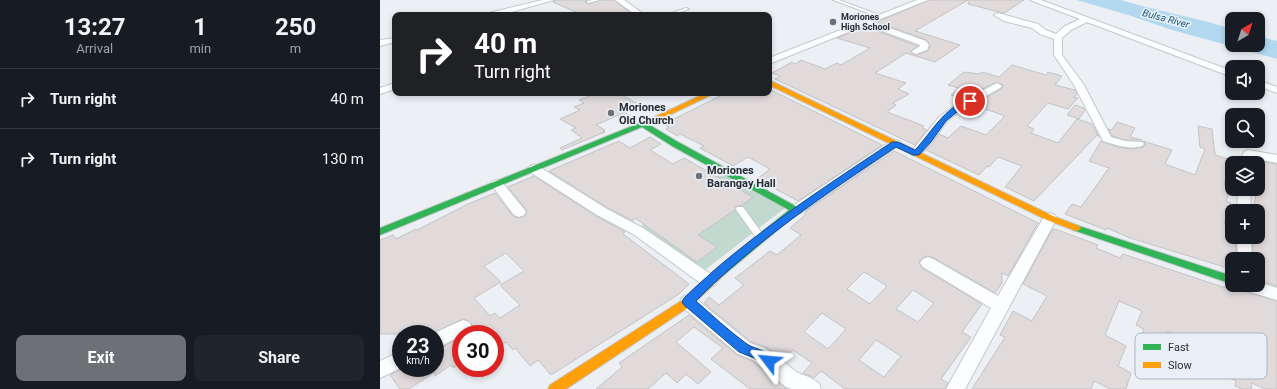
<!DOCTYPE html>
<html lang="en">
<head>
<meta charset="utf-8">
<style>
	:root { --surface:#171b24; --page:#20242c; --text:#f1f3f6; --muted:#9ea1a6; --line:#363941; --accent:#6d7074 }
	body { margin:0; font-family:Roboto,sans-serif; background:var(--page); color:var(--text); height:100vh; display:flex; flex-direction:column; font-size:15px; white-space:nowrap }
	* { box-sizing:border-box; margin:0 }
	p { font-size:13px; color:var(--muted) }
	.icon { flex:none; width:22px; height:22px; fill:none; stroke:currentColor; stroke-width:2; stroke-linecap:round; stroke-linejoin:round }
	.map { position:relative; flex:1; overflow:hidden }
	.panel { display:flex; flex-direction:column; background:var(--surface); width:380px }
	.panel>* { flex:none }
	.hud { position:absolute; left:12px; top:12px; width:380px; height:84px; border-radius:8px; box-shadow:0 2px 6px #0003; background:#202124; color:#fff; overflow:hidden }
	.needle { width:26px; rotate:39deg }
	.controls { position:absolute; left:845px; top:12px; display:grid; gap:8px }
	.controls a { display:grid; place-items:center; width:40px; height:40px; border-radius:8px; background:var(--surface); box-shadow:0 2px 6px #0003; font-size:20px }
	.speed { position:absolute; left:12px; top:325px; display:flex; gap:8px; font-size:20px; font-weight:700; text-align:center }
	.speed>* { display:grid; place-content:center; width:52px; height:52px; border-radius:50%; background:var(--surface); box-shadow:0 2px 6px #0003; line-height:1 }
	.speed small { font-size:10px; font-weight:400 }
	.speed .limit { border:6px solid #d22; background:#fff; color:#111 }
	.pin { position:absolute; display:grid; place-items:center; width:34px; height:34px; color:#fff; margin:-17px; border:2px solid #fff; border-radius:50%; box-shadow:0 1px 4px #0007 }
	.me { position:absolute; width:44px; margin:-22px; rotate:299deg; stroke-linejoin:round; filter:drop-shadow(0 0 3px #0008) }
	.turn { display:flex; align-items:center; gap:14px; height:84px; padding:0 16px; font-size:18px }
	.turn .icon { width:52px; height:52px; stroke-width:2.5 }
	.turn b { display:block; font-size:28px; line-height:34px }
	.eta { display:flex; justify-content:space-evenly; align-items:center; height:68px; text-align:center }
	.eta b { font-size:24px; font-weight:700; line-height:28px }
	.primary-button { display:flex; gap:8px; margin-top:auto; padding:8px 16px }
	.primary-button a { flex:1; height:46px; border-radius:8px; background:var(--accent); color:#fff; font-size:16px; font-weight:700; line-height:46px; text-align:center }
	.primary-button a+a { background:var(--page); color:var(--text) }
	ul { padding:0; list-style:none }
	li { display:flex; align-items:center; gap:12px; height:60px; padding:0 16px; border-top:1px solid var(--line) }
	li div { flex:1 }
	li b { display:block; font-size:15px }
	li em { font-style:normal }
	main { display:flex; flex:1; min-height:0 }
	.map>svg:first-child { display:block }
	.green { fill:#c1d9ce }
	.water { fill:#b1d8ef }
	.building { fill:#e0dadb; stroke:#c3c3c5; fill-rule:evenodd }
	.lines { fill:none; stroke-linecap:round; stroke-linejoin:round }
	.lane-casing { stroke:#c4c8cc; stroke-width:2 }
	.street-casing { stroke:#c4c8cc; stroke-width:2 }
	.fast-casing { stroke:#c4c8cc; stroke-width:2 }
	.slow-casing { stroke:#c4c8cc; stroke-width:2 }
	.lane { fill:#fcfdfe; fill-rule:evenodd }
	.street { fill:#fcfdfe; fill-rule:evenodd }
	.fast { fill:#30b455; fill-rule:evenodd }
	.slow { fill:#ff9f0a; fill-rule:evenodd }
	.route { fill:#1a73e8; stroke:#114b97 }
	.poi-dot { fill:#6d7074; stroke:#e8eff9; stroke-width:1.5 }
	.labels { text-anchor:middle; stroke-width:3.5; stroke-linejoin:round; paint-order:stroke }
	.far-poi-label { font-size:9px; font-weight:bold; fill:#282b2f; stroke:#e8eff9; text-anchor:start }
	.far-water-label { font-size:10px; font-style:italic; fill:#195a78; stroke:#e8eff9 }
	.poi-label { font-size:11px; font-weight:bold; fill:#282b2f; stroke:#e8eff9; text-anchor:start }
	.key { fill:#e8eff9; stroke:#aeb4bc; stroke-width:1 }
	.key-label { font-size:11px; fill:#282b2f }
</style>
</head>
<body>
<main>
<section class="panel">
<div class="eta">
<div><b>13:27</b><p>Arrival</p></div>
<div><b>1</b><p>min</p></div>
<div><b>250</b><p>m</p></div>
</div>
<ul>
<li><svg class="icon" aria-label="right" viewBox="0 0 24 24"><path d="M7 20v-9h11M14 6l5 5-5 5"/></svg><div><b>Turn right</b></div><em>40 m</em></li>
<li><svg class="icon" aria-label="right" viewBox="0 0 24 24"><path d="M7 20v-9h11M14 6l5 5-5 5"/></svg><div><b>Turn right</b></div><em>130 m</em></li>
</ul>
<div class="primary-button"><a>Exit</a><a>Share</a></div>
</section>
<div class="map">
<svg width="897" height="389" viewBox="0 0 897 389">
	<rect width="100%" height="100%" fill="#ecf0f5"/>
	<!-- green -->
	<polygon class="green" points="342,173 405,208 325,270 261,226"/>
	<!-- water -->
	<polygon class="water" points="697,0 741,0 758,5 828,22 852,29 852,45 878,45 878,36 897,41 897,59 792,30 748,15"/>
	<!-- building -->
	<g class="building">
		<polygon points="175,0 207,0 205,2 208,4 221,0 234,0 253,15 203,15 173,2"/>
		<polygon points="549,0 588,0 535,31 580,45 555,62 526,53 495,73 526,83 518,89 529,94 513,103 516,105 507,112 544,126 542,128 547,130 535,145 395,79 400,76 392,73 412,62 415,64 421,60 445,69 457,63 461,65 490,48 457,38 486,27 538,46 531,51 533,54 537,55 548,51 550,46 547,40 497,22"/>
		<polygon points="589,0 644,0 626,12 623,13 588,4"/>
		<polygon points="632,65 666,75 668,72 682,76 675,85 695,90 697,94 694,97 698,98 688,109 668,103 647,126 654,129 651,133 678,143 697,119 712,124 719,137 717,135 654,201 625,187 642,166 618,157 609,167 607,166 599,175 546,150 559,134 568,138 581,126 606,135 625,116 600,107 601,106 595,104 621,89 623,87 623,85 616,82 583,99 571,95 579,88 568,85 584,72 599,74 602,72 619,77"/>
		<polygon points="389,89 502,145 418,201 377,179 390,169 368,157 353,166 320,148 324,146 300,134 297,136 286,129 289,127 285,125 294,121 292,120 346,93 389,93"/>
		<polygon points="217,93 238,93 258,104 253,106 255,108 216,125 225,130 223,131 225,132 182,150 180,148 202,138 191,130 196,128 180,119 200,110 194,107 204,103 199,100"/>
		<polygon points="695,105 704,108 705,110 699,119 687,115"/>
		<polygon points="737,122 755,128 750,137 762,140 745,140 732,136 728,129 732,130"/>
		<polygon points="818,126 832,129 835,155 851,160 844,185 851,187 846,201 851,203 844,224 852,227 852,237 856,237 856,250 854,259 852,259 851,269 750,238 727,228 726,230 685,214 692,204 701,207 729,168 709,161 721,141 737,147 752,149 763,147 766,144 763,141 792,150 785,164 815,175 825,149 820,147"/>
		<polygon points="270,137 281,144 270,150 293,164 304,158 373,197 361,206 356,206 355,210 318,235 337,247 317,262 255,218 253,221 228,208 169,171 239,141 250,148"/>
		<path d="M514,151L658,223L628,276L622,273V283L615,293L554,258L547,256L542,258L539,262L542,268L602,304L582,332L591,337L561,379L568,383L565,389H465L441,371L434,378L423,373L432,363L413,350L403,360L386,347L371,342L324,303L329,297L339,305L364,285L355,278L390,251L397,255L421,235L410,228L424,216L427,210ZM484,272L507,286L490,304L467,289ZM533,290L554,303L538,322L516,309ZM442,313L466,329L448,349L424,332ZM496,340L521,356L504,377L479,360Z"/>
		<polygon points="884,162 897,164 897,286 881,281 885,258 873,253 872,237 878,237 878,207 874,206 878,183 880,183"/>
		<path d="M154,176L216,216L245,232L243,234L309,284L299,294L171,375L158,360L150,366L135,348L133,350L126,342L115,349V334H87L90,333L93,326L89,321L83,319L51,334H0V240L13,235L16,239L36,229L37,230L88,204L115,193L133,216L138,218L145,216L147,211L128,187ZM126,253L144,271L120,285L140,305L120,318L115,313L110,316L94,298L121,282L104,266Z"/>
		<polygon points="675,229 718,245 716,248 740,258 743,254 852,290 858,288 860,290 897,301 897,389 885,389 872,383 871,389 862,389 855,386 856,381 827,367 826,371 805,360 809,341 787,331 783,345 762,334 764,329 756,325 762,311 739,301 725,335 746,346 738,366 751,373 746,389 730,389 714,381 711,389 592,389 625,337 620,335 633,311 652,321 667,296 643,284 672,230"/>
		<polygon points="309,315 357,355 372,361 407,389 370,389 331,359 343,348 314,327 296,342 331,372 318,384 306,374 297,383 286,373 268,389 216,389 242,367 239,363"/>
		<polygon points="81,338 81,363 73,368 71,365 55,376 55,372 29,389 20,389 10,375 22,368 55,368 55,350"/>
	</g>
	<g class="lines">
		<!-- lane casing -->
		<g class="lane-casing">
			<g id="lane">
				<polygon points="212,0 220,0 208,3 206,2"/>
				<polygon points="453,0 459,0 502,16 499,17"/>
				<polygon points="306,8 309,9 292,15 286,15"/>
				<polygon points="246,114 248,115 257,127 256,128 252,128 243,116"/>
				<polygon points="357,207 363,207 384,236 385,238 384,240 378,240 357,211 356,209"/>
			</g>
		</g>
		<!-- street casing -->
		<g class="street-casing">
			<g id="street">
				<polygon points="162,0 174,0 121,15 108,15 109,13"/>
				<polygon points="235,0 244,0 265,15 256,15"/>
				<polygon points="537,0 548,0 493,22 546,41 549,45 547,50 536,54 533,53 532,51 540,46 540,45 486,25 389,64 389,58"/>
				<path d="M650,0H661L852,71V77L707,22L691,30L682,38V55L704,85L731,137L745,141L762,142L764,144L762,146C749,150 736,145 723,141L694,85L674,55V39L660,34L652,28L624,21L614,15L618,13L658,24L666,30L676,34L685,26L700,19Z"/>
				<polygon points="15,38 15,42 0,46 0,40"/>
				<polygon points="878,80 897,87 897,93 878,86"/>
				<polygon points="15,83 15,89 0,94 0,88"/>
				<polygon points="617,83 622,86 620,88 583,109 567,121 552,142 540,155 532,155 530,153 559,117 575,105"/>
				<polygon points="515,140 519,141 521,143 519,145 421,213 416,214 411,213 409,210 411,207 511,141"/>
				<polygon points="868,150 897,155 897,163 873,158 871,163 859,163 864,152"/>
				<polygon points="154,165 158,166 227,209 263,228 335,277 337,281 335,285 329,287 323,285 253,234 217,215 150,172 148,169 150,166"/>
				<polygon points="117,180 121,181 144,209 146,212 144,215 139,217 134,215 113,187 111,184 113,181"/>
				<polygon points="858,189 870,189 871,211 857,211"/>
				<polygon points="670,213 675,215 677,218 585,389 566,389 611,308 543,267 540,263 543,259 548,257 553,259 618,296 665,215"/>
				<polygon points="857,237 871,237 872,259 858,259"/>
				<polygon points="878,282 897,288 897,300 860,289 858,285 878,285"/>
				<polygon points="308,295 314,297 370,343 385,348 418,373 429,377 439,383 441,389 411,389 406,387 373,360 358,354 302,307 300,302 302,297"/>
				<polygon points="83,320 89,322 92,327 89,332 81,334 81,336 55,349 55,334 52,334"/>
				<polygon points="21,351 21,368 0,378 0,361"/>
			</g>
		</g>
		<!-- fast casing -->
		<g class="fast-casing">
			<g id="fast">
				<polygon points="272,118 276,120 268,124 298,142 419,208 421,210 419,212 345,274 341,275 337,274 336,271 337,268 409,210 292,146 262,127 0,235 0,228"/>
				<polygon points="696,225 852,276 852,284 693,230 691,228 693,226"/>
			</g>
		</g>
		<!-- slow casing -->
		<g class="slow-casing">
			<g id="slow">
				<polygon points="389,80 673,216 699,226 701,228 699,230 696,231 667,220 389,85"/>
				<polygon points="326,93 335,93 275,122 272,122 268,120"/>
				<polygon points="341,267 345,268 346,271 345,274 312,305 186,389 168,389 170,385 304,299 337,268"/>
			</g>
		</g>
		<!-- lane -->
		<use href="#lane" class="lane"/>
		<!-- street -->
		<use href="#street" class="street"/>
		<!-- fast -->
		<use href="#fast" class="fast"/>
		<!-- slow -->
		<use href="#slow" class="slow"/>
	</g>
	<!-- route -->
	<path class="route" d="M590,99L592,100V103L582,108L566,121L551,142L539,155H533L516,147C446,194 375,241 316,301C332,315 349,331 367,344C376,350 390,350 396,361L394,365L389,367L374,358L359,352L304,305L302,302L304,298C367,237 440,190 512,142H518L535,150C552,132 564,107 590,99Z"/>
	<!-- markers -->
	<g class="poi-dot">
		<circle cx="453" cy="22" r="4"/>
		<circle cx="231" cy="113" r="4"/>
		<circle cx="319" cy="176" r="4"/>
	</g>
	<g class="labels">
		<!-- far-poi labels -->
		<g class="far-poi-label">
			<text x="461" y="20">Moriones<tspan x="461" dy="10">High School</tspan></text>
		</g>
		<!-- far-water labels -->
		<g class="far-water-label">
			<text transform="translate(786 18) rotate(15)" y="4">Bulsa River</text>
		</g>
		<!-- poi labels -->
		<g class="poi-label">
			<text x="239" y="111">Moriones<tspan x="239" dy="13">Old Church</tspan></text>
			<text x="327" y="174">Moriones<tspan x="327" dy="13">Barangay Hall</tspan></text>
		</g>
	</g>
	<!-- legend -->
	<rect x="755" y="333" width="132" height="46" rx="6" class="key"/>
	<rect x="763" y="344" width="18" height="6" fill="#30b455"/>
	<rect x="763" y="362" width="18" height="6" fill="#ff9f0a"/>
	<g class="key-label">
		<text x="788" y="351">Fast</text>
		<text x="788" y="369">Slow</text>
	</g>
</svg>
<div class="controls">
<a><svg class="needle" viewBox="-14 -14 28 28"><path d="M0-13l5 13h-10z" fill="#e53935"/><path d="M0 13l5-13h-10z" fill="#9ea1a6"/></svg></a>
<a><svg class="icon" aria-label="sound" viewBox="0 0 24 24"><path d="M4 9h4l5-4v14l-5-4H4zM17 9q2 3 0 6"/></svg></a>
<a><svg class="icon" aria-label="search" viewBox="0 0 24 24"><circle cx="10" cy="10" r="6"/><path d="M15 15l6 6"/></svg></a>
<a><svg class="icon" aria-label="layers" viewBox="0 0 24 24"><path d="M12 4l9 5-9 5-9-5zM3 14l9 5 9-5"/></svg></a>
<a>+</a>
<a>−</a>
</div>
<div class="speed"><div>23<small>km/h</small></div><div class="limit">30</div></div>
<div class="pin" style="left:590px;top:101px;background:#d93025"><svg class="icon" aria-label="arrive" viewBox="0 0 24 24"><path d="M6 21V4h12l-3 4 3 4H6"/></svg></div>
<svg class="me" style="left:389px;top:361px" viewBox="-20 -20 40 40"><path d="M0-17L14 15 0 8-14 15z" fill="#1a73e8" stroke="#fff" stroke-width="4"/></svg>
<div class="hud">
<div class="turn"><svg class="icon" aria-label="right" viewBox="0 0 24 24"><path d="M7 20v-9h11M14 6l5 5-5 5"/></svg><div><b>40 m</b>Turn right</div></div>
</div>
</div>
</main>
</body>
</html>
